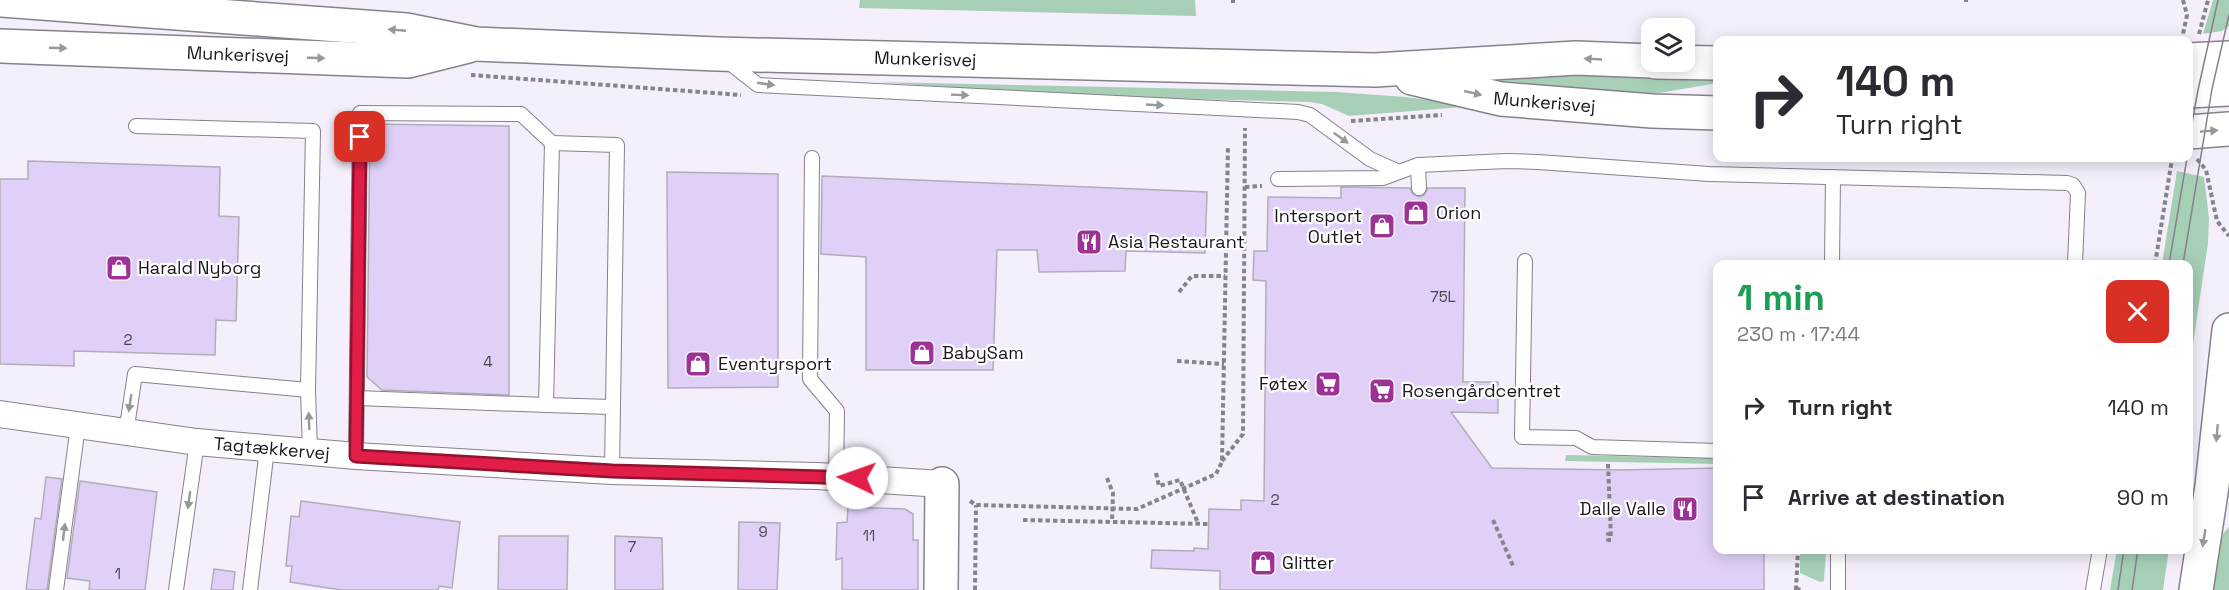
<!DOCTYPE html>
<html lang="en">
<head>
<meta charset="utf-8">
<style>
	:root { --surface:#fff; --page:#f7f7f7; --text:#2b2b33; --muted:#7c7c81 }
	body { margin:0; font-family:"Space Grotesk",sans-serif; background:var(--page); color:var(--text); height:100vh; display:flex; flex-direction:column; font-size:22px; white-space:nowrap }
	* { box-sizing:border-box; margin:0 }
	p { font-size:20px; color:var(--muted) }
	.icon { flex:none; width:33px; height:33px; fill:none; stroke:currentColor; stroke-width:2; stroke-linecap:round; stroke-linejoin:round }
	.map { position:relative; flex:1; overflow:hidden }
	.drawer { position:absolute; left:1713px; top:260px; width:480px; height:294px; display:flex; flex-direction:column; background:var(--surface); border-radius:12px; box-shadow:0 3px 15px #0003 }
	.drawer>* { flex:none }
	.banner { position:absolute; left:1713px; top:36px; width:480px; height:126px; border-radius:12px; box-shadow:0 3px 15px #0003; background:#fff; color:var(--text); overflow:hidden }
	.controls { position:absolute; left:1641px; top:18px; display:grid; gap:12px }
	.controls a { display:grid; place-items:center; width:54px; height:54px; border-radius:12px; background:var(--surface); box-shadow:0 3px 15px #0003; font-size:30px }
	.pin { position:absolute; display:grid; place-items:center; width:51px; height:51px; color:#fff; margin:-26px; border-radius:12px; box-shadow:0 3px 9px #0006 }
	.me { position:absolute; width:66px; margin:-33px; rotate:273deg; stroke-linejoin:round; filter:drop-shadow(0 0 4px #0008) }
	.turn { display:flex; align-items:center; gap:21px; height:126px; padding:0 24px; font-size:27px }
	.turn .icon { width:78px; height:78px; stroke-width:2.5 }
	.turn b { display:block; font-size:42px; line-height:51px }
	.round { display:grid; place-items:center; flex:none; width:63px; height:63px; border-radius:12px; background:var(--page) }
	.head { display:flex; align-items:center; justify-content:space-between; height:102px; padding:0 24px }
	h1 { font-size:36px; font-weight:600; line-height:45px; color:#1e9e55 }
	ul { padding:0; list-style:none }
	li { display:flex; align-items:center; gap:18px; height:90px; padding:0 24px }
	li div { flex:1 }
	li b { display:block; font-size:22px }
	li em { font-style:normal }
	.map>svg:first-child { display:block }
	.green { fill:#a7cfb6 }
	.building { fill:#e0d0f8; stroke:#b1adb8; stroke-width:1.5 }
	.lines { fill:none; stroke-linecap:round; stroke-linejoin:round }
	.lane-casing { stroke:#86818c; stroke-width:16 }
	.street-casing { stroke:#86818c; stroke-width:28 }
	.secondary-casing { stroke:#86818c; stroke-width:36 }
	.path { stroke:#86838b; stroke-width:4; stroke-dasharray:4.5 3; stroke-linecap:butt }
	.lane { stroke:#fff; stroke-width:14 }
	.street { stroke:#fff; stroke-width:26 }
	.secondary { stroke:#fff; stroke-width:33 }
	.tram { stroke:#86828b; stroke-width:1.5 }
	.oneway { fill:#989799 }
	.route-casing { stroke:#92132f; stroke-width:15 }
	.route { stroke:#e11d48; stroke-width:10 }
	.labels { text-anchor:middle; stroke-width:4.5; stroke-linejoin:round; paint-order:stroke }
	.number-label { font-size:15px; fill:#4b4553 }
	.street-label { font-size:18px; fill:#19171c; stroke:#fff }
	.poi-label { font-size:18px; fill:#19171c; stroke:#fff; text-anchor:start }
</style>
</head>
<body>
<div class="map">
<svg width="2229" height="590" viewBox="0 0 2229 590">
	<rect width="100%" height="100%" fill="#f4effb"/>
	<!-- green -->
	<g class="green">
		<polygon points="860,0 1195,0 1196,16 859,8"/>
		<polygon points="2213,0 2229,0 2229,26 2222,31 2203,34"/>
		<polygon points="1466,69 1717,76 1718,83 1647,95 1579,90 1467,76"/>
		<polygon points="878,82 1336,92 1405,97 1476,106 1349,116 1322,104 1309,102 1073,96"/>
		<polygon points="2177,171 2204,177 2209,218 2208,243 2189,371 2188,264 2162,264"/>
		<polygon points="1566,455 1717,458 1717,464 1565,461"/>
		<polygon points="2229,527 2229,590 2212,590 2220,537"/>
		<polygon points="1800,549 1826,549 1824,581 1820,582 1800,573"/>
		<polygon points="2117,549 2169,549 2163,590 2110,590"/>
	</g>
	<!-- building -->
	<g class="building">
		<polygon points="370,124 509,126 509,395 382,390 367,377"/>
		<polygon points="28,161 220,167 219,216 239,217 236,321 216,320 215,355 74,351 74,366 0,364 0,179 28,179"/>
		<polygon points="667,172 778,174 778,387 668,388"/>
		<polygon points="822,176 1207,192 1205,253 1126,251 1125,271 1039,272 1037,250 997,250 993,370 866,370 866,257 821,254"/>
		<polygon points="1341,187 1410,188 1412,193 1419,197 1424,195 1428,188 1465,188 1463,382 1498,382 1498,413 1451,412 1492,468 1619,470 1718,468 1718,549 1764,549 1764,590 1220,590 1220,571 1151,568 1152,550 1194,551 1194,548 1208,549 1209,509 1241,510 1241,500 1264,501 1266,281 1253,280 1254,251 1267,251 1268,197 1341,198"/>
		<polygon points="46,477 62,479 47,590 26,590 35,518 41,519"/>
		<polygon points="80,481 157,492 145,590 89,590 90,581 67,578"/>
		<polygon points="301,501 460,522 452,588 439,586 438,590 341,590 290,582 292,566 286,566 291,516 299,517"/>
		<polygon points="848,507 905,509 913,514 913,540 918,540 918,590 842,590 842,558 836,560 837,523 847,522"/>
		<polygon points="739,522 780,523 777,590 738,590"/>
		<polygon points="499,536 568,536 567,590 498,590"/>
		<polygon points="615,536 662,538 663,590 615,590"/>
		<polygon points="214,569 235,572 233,590 211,590"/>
	</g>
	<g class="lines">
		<!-- lane casing -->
		<g class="lane-casing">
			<g id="lane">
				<polyline points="726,60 758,85 1298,112 1310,115 1370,159 1399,172"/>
				<polyline points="812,158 810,379 837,411 836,477"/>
				<polyline points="1418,165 1419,188"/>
				<polyline points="1278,179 1383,178 1418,165 1507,161 1538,162 1709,174 2067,183 2073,185 2078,193 2075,264"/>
				<polyline points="1525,261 1522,437 1576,438 1592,447 1718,451"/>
				<polyline points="1832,264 1833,177"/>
				<polyline points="308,390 310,452"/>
				<polyline points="357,398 546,405"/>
				<polyline points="126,433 135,374 308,390 313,131 136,126"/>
				<polyline points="356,456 360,113 521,114 552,143"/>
				<polyline points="612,471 617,145 552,143 546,405 612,407"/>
				<polyline points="56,590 78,426"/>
				<polyline points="176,590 197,442"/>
				<polyline points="250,590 267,449"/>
				<polyline points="1838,590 1838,549"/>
				<polyline points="2093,590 2100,549"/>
			</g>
		</g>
		<!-- street casing -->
		<g class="street-casing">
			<g id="street">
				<path id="s1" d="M0,414L197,442L356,456L612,471L817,476L942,484"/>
			</g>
		</g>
		<!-- secondary casing -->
		<g class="secondary-casing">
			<g id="secondary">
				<path id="s2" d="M2,0L406,30L476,44L717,54L1375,70L1576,58L1652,61"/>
				<path id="s3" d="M0,46L408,61L468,46"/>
				<polyline points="2188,60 2229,58"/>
				<polyline points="1656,62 1718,63"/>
				<path id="s4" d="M1412,78L1501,99L1652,111L1718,113"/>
				<polyline points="2188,91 2229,89"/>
				<polyline points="2188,132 2229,129"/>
				<polyline points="941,590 942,484"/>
				<polyline points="2196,590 2212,486 2229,330"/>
			</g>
		</g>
		<!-- path -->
		<g class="path">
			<polyline points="1233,0 1233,3"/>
			<polyline points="2183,0 2187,15 2183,34"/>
			<polyline points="1966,2 1966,0"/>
			<polyline points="2199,34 2208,0"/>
			<polyline points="471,75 741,95"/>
			<polyline points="1351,121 1442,115"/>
			<polyline points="2197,159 2206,170 2217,221 2229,236"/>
			<polyline points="1245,187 1262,186"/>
			<polyline points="2155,264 2172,159 2164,158"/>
			<polyline points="1179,292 1192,276 1225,276"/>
			<polyline points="1177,361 1224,364"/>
			<polyline points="1222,461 1243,434 1245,128"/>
			<polyline points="1608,464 1611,538"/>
			<polyline points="1156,473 1159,486 1180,480 1198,523"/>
			<polyline points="1107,478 1113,493 1112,522"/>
			<polyline points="970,501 976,505 1137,509 1216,474 1222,462 1228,146"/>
			<polyline points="1023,520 1208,524"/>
			<polyline points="1493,520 1514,568"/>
			<polyline points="1611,534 1608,534 1608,540 1611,540"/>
			<polyline points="1796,589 1802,590"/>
			<polyline points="975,590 976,505"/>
			<polyline points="1796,590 1798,549"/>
		</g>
		<!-- lane -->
		<use href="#lane" class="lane"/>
		<!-- street -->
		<use href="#street" class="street"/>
		<!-- secondary -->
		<use href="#secondary" class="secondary"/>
		<!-- tram -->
		<g class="tram">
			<polyline points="2188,145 2198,90 2218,0"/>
			<polyline points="2169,264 2187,158"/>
			<polyline points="2183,264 2212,89 2229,15"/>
			<polyline points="2118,590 2124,549"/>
			<polyline points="2132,590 2138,549"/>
		</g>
	</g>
	<!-- one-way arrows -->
	<defs><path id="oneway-solid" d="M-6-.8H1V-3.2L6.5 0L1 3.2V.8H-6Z" transform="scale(1.5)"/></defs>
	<g class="oneway">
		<use href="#oneway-solid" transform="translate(397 30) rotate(-175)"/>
		<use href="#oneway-solid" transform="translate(58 48) rotate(2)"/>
		<use href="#oneway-solid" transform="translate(316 58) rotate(2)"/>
		<use href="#oneway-solid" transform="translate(1593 59) rotate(-177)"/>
		<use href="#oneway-solid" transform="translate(766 84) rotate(8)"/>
		<use href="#oneway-solid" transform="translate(1473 93) rotate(13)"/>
		<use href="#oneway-solid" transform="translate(960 95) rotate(3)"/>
		<use href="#oneway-solid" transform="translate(1155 105) rotate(3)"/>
		<use href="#oneway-solid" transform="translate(2209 131) rotate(-4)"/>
		<use href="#oneway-solid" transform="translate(1341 138) rotate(36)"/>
		<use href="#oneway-solid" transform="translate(130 403) rotate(99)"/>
		<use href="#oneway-solid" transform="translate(309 421) rotate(-92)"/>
		<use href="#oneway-solid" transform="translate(2217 433) rotate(95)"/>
		<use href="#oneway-solid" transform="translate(189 500) rotate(98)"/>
		<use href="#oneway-solid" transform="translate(64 532) rotate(-83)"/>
		<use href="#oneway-solid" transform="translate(2204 538) rotate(99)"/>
	</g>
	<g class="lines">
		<!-- route casing -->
		<g class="route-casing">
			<polyline id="route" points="360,137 356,456 612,471 857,478"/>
		</g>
		<!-- route -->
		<use href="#route" class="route"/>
	</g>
	<!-- icons -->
	<defs>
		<g id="shop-square" transform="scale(1.35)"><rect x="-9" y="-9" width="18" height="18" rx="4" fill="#9c3295" stroke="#fff"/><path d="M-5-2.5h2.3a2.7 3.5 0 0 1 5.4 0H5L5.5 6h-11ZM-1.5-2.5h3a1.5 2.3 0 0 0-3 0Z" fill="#fff"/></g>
		<g id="restaurant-square" transform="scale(1.35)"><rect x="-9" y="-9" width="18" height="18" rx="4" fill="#9c3295" stroke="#fff"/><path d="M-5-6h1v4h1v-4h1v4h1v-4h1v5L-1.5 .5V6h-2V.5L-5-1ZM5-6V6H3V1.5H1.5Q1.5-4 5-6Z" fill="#fff"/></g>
		<g id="supermarket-square" transform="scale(1.35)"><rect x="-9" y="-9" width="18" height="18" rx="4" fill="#9c3295" stroke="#fff"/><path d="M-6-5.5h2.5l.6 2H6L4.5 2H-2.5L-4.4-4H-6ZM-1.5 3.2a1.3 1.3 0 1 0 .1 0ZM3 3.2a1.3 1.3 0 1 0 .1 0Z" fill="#fff"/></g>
	</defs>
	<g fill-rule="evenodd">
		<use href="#shop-square" x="1416" y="213"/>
		<use href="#shop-square" x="1382" y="226"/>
		<use href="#restaurant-square" x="1089" y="242"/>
		<use href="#shop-square" x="119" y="268"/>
		<use href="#shop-square" x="922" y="353"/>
		<use href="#shop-square" x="698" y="364"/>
		<use href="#supermarket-square" x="1328" y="384"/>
		<use href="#supermarket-square" x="1382" y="391"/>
		<use href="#restaurant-square" x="1685" y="509"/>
		<use href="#shop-square" x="1263" y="563"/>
	</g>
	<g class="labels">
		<!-- number labels -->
		<g class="number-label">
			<text x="1443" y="302">75L</text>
			<text x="128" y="345">2</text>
			<text x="488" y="367">4</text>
			<text x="1275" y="505">2</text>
			<text x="763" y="537">9</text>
			<text x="869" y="541">11</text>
			<text x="632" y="552">7</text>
			<text x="118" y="579">1</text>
		</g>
		<!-- street labels -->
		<g class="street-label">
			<text dy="6" stroke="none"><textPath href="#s3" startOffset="238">Munkerisvej</textPath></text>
			<text dy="6" stroke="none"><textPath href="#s2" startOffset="926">Munkerisvej</textPath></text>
			<text dy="6" stroke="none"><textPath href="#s4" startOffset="135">Munkerisvej</textPath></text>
			<text dy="6" stroke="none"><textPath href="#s1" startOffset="274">Tagtækkervej</textPath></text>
		</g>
		<!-- poi labels -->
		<g class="poi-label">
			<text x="1436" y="219">Orion</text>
			<text x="1362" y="222" text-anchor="end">Intersport<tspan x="1362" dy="21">Outlet</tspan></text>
			<text x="1108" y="248">Asia Restaurant</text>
			<text x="138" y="274">Harald Nyborg</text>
			<text x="942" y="359">BabySam</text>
			<text x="718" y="370">Eventyrsport</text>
			<text x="1308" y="390" text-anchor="end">Føtex</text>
			<text x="1402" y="397">Rosengårdcentret</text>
			<text x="1666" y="515" text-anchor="end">Dalle Valle</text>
			<text x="1282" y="569">Glitter</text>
		</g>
	</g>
</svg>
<div class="controls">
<a><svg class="icon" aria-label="layers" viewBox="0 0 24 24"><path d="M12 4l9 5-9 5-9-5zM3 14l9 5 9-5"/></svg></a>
</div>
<div class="pin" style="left:360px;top:137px;background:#d93025"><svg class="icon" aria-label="arrive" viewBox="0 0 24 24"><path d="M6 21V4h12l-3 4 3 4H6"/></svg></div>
<svg class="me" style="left:857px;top:478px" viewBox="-20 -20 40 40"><circle r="19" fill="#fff"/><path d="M0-13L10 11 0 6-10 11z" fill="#e11d48"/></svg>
<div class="banner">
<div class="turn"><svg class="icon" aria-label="right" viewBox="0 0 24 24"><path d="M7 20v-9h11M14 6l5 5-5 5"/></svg><div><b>140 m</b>Turn right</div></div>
</div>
<section class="drawer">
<div class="head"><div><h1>1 min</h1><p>230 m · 17:44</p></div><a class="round" style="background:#d93025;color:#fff"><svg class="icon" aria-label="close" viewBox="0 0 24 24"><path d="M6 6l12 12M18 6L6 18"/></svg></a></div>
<ul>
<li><svg class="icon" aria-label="right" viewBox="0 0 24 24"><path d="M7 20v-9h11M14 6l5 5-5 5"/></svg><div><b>Turn right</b></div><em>140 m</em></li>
<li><svg class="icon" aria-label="arrive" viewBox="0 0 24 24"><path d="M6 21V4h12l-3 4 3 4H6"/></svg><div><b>Arrive at destination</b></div><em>90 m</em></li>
</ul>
</section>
</div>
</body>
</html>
